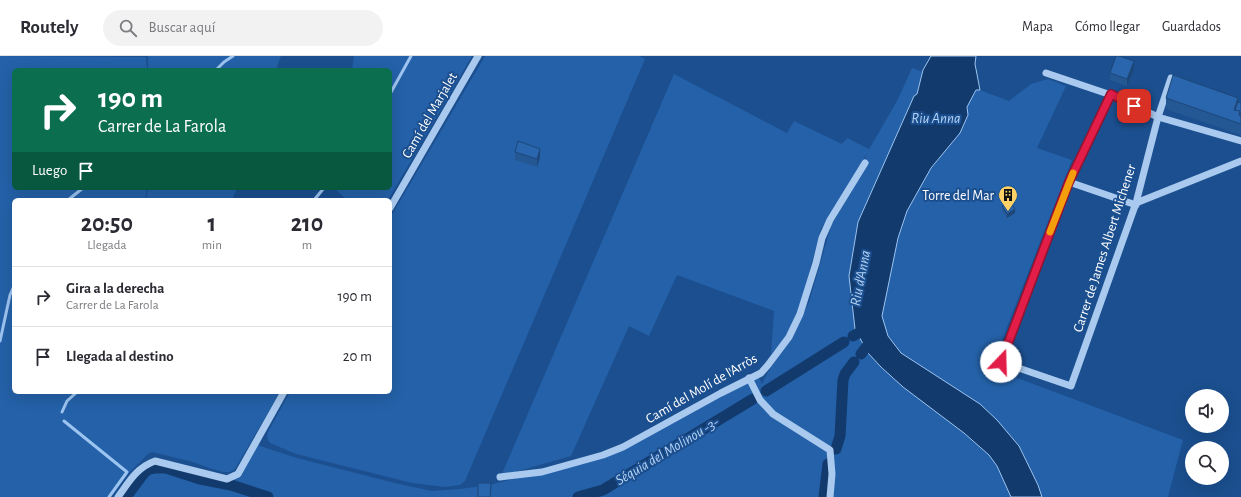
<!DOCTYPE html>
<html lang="es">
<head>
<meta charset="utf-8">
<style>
	:root { --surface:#fff; --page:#f2f2f3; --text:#2b2b33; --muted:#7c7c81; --line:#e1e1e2 }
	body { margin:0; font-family:"Alegreya Sans",sans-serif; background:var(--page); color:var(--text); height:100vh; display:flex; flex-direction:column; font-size:15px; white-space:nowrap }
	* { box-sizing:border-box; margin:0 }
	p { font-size:13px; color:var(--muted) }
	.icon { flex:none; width:22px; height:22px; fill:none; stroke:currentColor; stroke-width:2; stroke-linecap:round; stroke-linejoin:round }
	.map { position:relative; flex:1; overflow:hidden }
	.side { position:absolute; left:12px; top:142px; width:380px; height:196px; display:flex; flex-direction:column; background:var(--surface); border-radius:6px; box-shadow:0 4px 16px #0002 }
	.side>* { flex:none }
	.hud { position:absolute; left:12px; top:12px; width:380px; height:122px; border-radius:6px; box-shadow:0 4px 16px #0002; background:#0b6e4f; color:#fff; overflow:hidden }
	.tools { position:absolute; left:1185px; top:333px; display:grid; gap:8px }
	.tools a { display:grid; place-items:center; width:44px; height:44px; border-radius:50%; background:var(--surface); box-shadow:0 4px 16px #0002; font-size:20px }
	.pin { position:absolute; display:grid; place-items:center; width:34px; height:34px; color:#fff; margin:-17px; border-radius:8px; box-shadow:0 2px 6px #0006 }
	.me { position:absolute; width:44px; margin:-22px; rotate:21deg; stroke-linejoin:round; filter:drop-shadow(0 0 3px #0008) }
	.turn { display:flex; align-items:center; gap:14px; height:84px; padding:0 20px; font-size:18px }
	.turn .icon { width:52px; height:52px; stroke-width:2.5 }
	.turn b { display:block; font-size:28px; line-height:34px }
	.then { display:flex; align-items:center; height:38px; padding:0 20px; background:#0003; gap:8px; font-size:15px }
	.eta { display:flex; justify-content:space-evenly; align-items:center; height:68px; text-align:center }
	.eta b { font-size:24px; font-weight:600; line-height:28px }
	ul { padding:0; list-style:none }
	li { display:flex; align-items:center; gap:12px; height:60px; padding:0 20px; border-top:1px solid var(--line) }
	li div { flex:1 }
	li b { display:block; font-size:15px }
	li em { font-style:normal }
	header { display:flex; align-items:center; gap:24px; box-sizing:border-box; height:56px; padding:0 20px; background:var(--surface); border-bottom:1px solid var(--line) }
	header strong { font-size:19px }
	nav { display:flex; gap:22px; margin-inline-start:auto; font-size:14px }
	.search { width:280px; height:36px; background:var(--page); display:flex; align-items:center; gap:10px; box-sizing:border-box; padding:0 14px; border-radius:22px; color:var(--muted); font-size:15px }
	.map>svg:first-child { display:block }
	.green { fill:#2461a8 }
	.water { fill:#123a6d; stroke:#9cc4f0 }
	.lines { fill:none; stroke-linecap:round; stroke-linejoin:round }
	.stream { stroke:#9cc4f0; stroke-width:3 }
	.canal { stroke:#123a6d; stroke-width:11 }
	.minor { stroke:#a9c9ee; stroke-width:7 }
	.wall { fill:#245895 }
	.shaded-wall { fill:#1d4779 }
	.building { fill:#2a66ad; stroke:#1d4779 }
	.route-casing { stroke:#92132f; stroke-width:10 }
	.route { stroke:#e11d48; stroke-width:7 }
	.slow { stroke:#f59e0b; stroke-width:7 }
	.labels { text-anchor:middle; stroke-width:4; stroke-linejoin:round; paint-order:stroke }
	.street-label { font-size:14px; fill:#fff; stroke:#1b4f8f }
	.poi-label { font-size:14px; fill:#fff; stroke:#1b4f8f; text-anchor:end }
	.water-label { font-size:15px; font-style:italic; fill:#b5d3f5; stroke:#1b4f8f }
</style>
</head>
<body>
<header>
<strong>Routely</strong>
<div class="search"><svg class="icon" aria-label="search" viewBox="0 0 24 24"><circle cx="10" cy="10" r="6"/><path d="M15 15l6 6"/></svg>Buscar aquí</div>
<nav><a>Mapa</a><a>Cómo llegar</a><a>Guardados</a></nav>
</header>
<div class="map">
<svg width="1241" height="441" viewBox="0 0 1241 441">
	<rect width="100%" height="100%" fill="#1b4f8f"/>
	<!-- green -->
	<g class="green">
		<polygon points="0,0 146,1 147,14 14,14 14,132 147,132 145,144 14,144 14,336 280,336 235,413 230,416 223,416 209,412 193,406 152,396 148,398 129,417 111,441 0,441"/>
		<polygon points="148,0 281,0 276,14 148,14"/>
		<polygon points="354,0 472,0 388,144 347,144 334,132 390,132 390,14 352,14"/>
		<polygon points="485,0 639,0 645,3 465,425 460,429 445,431 412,427 296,398 270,387 267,382 268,376 290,336 390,336 390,162"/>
		<polygon points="912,12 976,34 980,34 1009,45 1031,28 1048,23 1066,30 1037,92 1072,104 991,312 1183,384 1168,441 119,441 135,420 155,405 228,425 257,389 297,402 395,427 432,435 460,433 489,429 603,400 758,320 762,328 768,316 792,280 809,246 831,170 853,132 867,97 821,173 798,258 783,285 771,298 774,255 677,219 649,280 629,270 571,400 501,420 674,18 787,77 794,65 842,88 847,82 869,93 868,95 897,45"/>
		<polygon points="148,132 237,132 232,144 146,144"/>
	</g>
	<!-- water -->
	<polygon class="water" points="931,0 976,0 975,8 980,34 976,34 967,51 968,59 960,77 931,112 907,155 898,182 882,260 888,280 901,297 980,348 997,364 1019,390 1038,429 1042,441 1011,441 997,410 989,399 964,377 903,331 881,311 868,297 855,273 849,220 858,166 914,40 917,38 923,14"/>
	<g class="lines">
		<!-- stream -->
		<g class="stream">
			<polyline points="216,14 224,6 233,0"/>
			<polyline points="390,38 411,0"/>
			<polyline points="68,144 83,132"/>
			<polyline points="314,144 324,132"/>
			<polyline points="0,285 10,239 14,230"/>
			<polyline points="62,356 67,345 77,336"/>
			<polyline points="64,365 127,416 109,441"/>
		</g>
		<!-- canal -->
		<g class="canal">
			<polyline points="853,280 870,271"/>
			<polyline points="861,298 874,281"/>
			<polyline points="766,335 844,286"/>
			<polyline points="836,393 840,380 843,324 845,318 854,306"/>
			<polyline points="126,441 144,417 149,413 155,412 166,412 200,423 231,429 268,441"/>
			<polyline points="578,441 603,434 753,343"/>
			<polyline points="824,441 828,408"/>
		</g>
		<!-- minor -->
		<g class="minor">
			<polyline points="1046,17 1111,39 1158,61 1241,85"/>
			<polyline points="1111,39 1069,126 1001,306 1071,330 1136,147 1158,61 1171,22 1180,25"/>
			<polyline points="1069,126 1136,149"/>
			<polyline points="1136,147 1241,105"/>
			<polyline points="390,152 478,0"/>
			<polyline points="749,322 760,344 773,358 830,394 832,418 830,441"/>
			<polyline points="500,421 542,416 603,399 623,391 721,337 761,317 768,309 789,281 800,258 816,207 822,182 830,164 865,107"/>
			<path d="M118,441C129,426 136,412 155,405L227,423L238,418L284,336"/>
		</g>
	</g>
	<!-- wall -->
	<g class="wall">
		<polygon points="1134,13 1127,30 1110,24 1110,17"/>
		<polygon points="1166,42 1238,46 1241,47 1241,79 1166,53"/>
		<polygon points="515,96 540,101 537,111 515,104"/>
		<polygon points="1002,150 1015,157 1007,162 1002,154"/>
	</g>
	<!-- shaded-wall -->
	<g class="shaded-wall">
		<polygon points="1134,5 1134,13 1127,30 1127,23"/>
		<polygon points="1238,42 1238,53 1234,54"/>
		<polygon points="540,93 540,101 537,111 537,103"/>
		<polygon points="1015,153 1015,157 1007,162 1007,158"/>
	</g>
	<!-- building -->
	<g class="building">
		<polygon points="1116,0 1119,0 1134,5 1127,23 1110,17"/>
		<polygon points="1173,19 1238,42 1234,54 1240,55 1239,59 1241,60 1241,68 1166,42"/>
		<polygon points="1238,46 1241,47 1241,60 1240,60 1240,55 1235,54"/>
		<polygon points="518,85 540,93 537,103 515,96"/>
		<polygon points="1010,145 1015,153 1007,158 1002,150"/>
		<polygon points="478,427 491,427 490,441 478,441"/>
	</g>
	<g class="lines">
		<!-- route casing -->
		<g class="route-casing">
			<polyline id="route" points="1001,306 1069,126 1111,38 1134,50"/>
		</g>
		<!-- route -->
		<use href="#route" class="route"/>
		<!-- slow -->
		<polyline class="slow" points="1050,176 1073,117"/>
	</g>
	<!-- icons -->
	<defs>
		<g id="building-pin" transform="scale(1)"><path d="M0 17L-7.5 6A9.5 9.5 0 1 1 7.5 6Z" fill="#ffd166" stroke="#1b4f8f"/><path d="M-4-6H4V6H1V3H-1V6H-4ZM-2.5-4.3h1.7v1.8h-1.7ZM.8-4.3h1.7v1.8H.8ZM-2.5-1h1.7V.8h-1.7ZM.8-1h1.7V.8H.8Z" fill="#111"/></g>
	</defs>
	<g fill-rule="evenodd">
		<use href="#building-pin" x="1008" y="139"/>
	</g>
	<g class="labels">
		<!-- street labels -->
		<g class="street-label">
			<text transform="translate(429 59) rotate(-60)" y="5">Camí del Marjalet</text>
			<text transform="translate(1104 192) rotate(-72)" y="5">Carrer de James Albert Michener</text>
			<text transform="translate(701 332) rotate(-30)" y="5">Camí del Molí de l'Arròs</text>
		</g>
		<!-- poi labels -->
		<g class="poi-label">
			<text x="994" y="144">Torre del Mar</text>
		</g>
		<!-- water labels -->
		<g class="water-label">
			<text x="936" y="67">Riu Anna</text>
			<text transform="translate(860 222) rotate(-79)" y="5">Riu d'Anna</text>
			<text transform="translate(667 395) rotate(-31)" y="5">Séquia del Molinou -3-</text>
		</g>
	</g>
</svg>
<div class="tools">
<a><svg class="icon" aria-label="sound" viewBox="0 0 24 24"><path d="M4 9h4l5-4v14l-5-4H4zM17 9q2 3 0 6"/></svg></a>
<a><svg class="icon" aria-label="search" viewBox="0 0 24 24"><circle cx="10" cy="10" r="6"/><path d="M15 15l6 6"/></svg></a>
</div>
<div class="pin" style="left:1134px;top:50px;background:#d93025"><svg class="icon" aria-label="arrive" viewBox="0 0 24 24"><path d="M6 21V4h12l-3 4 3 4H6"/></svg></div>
<svg class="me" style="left:1001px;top:306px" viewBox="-20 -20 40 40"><circle r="19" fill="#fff"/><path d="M0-13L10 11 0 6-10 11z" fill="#e11d48"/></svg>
<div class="hud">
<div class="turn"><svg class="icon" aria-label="right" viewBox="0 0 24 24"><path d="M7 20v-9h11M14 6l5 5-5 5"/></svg><div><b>190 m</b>Carrer de La Farola</div></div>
<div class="then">Luego<svg class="icon" aria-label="arrive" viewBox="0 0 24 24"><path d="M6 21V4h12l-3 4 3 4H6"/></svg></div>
</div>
<section class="side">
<div class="eta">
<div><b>20:50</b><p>Llegada</p></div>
<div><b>1</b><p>min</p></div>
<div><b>210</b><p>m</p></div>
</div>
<ul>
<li><svg class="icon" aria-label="right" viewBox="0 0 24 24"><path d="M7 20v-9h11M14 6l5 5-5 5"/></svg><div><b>Gira a la derecha</b><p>Carrer de La Farola</p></div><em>190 m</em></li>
<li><svg class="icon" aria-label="arrive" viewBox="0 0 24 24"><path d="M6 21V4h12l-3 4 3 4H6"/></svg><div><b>Llegada al destino</b></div><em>20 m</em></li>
</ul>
</section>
</div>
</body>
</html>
